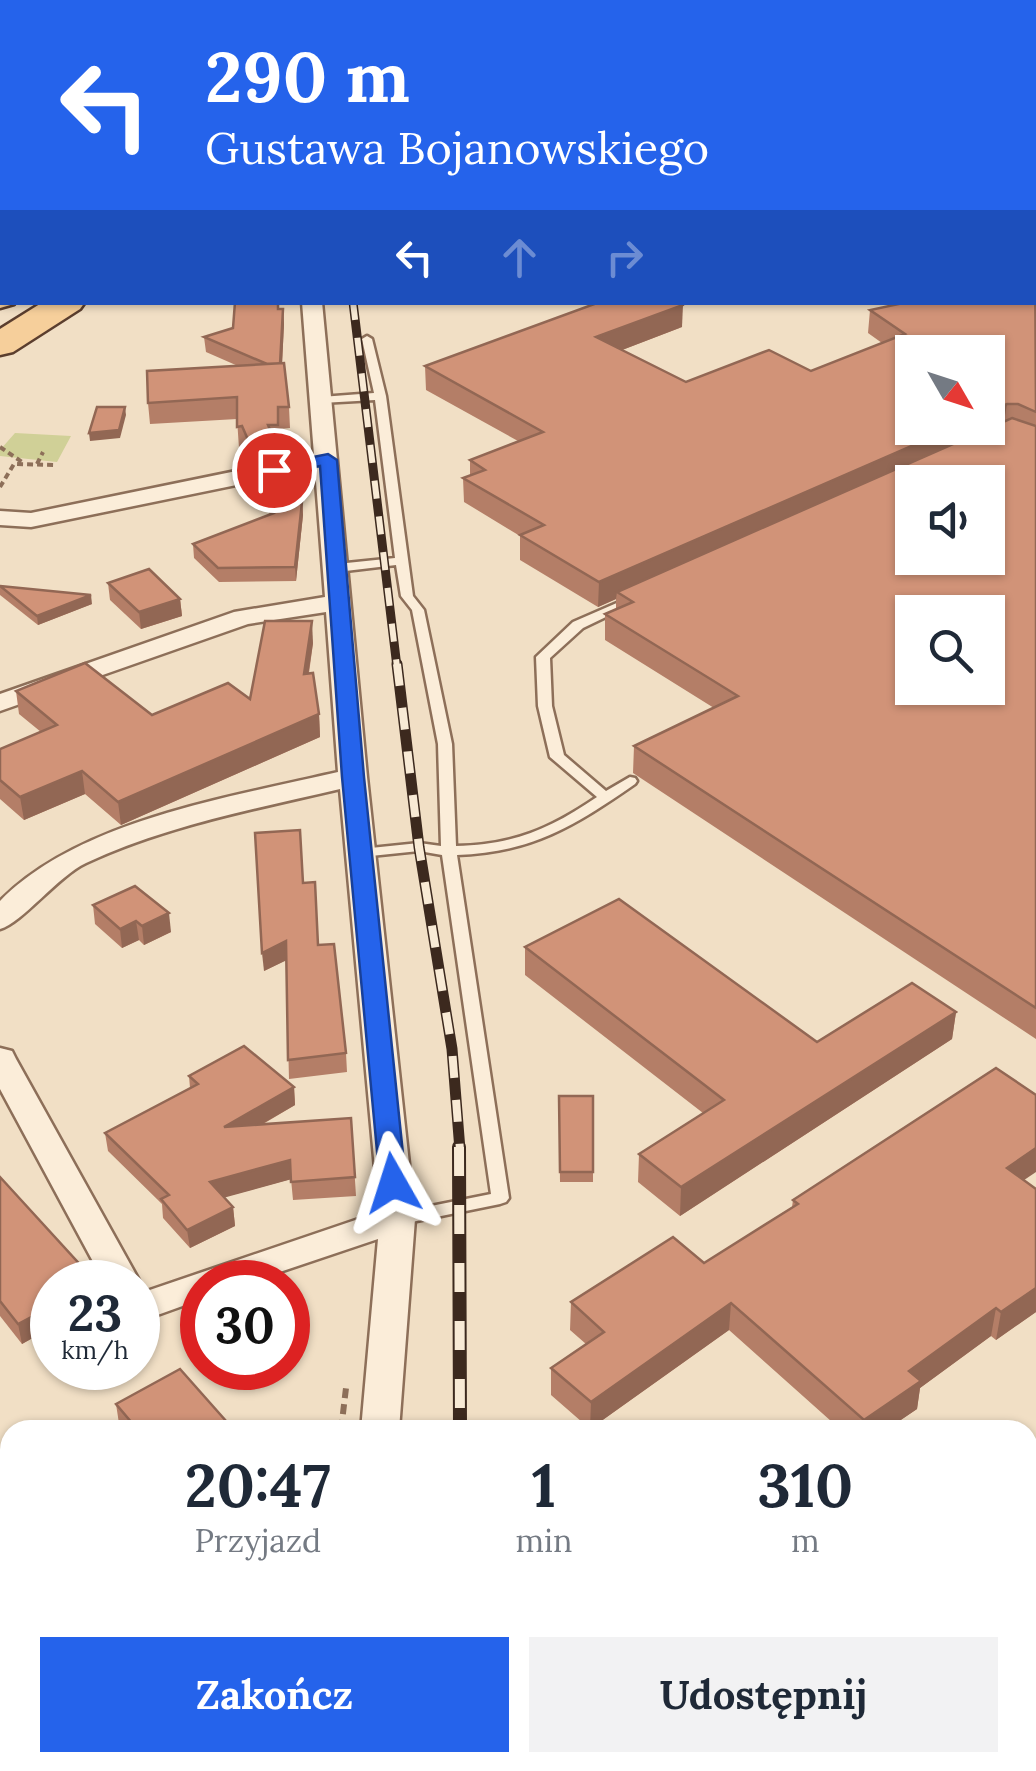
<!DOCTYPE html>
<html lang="pl">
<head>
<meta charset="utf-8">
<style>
	:root { --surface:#fff; --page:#f2f2f3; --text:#1f2937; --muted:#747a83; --accent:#2563eb }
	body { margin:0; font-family:Lora,serif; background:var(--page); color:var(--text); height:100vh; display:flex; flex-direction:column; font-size:38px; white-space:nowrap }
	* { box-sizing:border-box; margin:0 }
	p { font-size:32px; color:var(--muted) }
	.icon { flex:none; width:55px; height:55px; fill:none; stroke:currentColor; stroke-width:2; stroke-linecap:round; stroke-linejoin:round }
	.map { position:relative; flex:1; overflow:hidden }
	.details { position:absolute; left:0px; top:1420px; width:1038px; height:352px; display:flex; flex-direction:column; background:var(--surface); border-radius:30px 30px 0 0; box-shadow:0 2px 8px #0004 }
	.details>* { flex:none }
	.hud { position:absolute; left:0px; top:0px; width:1038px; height:305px; box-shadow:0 2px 8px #0004; background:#2563eb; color:#fff; overflow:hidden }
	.needle { width:65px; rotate:129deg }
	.tools { position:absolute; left:895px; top:335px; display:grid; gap:20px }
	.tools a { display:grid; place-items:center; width:110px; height:110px; border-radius:0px; background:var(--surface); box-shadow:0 2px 8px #0004; font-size:50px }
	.speed { position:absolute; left:30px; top:1260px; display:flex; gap:20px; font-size:50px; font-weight:700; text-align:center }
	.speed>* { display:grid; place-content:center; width:130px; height:130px; border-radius:50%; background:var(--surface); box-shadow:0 2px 8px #0004; line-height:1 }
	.speed small { font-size:25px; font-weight:400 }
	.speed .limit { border:15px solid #d22; background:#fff; color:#111 }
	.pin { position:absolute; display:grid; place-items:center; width:85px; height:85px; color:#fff; margin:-42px; border:5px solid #fff; border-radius:50%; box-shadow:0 2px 10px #0007 }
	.me { position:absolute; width:110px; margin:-55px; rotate:354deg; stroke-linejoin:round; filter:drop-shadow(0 0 8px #0008) }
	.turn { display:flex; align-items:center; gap:35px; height:210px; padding:0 40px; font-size:45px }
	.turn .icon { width:130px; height:130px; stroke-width:2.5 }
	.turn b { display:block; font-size:70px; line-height:85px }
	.lanes { display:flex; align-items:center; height:95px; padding:0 40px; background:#0003; justify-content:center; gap:50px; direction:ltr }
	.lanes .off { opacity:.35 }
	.eta { display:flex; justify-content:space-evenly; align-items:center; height:170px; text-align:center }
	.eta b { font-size:60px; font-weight:700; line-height:70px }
	.primary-button { display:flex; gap:20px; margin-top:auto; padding:20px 40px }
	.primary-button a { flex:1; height:115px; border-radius:0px; background:var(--accent); color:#fff; font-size:40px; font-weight:700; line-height:115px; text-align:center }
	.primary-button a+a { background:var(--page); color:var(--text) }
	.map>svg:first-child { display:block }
	.green { fill:#d0d097 }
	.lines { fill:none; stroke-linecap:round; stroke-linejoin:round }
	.lane-casing { stroke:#8d6f59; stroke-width:5 }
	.street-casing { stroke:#8d6f59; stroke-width:5 }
	.secondary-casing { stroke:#6f503c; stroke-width:5 }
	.primary-casing { stroke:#5b3e2e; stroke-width:5 }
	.path-far2 { stroke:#8d6f59; stroke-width:2.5; stroke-dasharray:5 2.5; stroke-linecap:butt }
	.path-far1 { stroke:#8d6f59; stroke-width:4; stroke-dasharray:6 4; stroke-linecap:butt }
	.path { stroke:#8d6f59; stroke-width:6; stroke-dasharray:10 6; stroke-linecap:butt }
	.lane { fill:#fbedd9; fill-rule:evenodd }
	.street { fill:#fbedd9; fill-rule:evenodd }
	.secondary { fill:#fbedd9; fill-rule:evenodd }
	.primary { fill:#f6cf9b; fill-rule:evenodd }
	.rail-far3-casing { stroke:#3c291e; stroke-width:8 }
	.rail-far2-casing { stroke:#3c291e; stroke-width:9 }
	.rail-far1-casing { stroke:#3c291e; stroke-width:11 }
	.rail-casing { stroke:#3c291e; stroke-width:14 }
	.rail-far3 { stroke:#f8ead5; stroke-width:5; stroke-dasharray:14; stroke-linecap:butt }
	.rail-far2 { stroke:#f8ead5; stroke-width:6; stroke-dasharray:18; stroke-linecap:butt }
	.rail-far1 { stroke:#f8ead5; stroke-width:8; stroke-dasharray:22; stroke-linecap:butt }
	.rail { stroke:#f8ead5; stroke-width:10; stroke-dasharray:29; stroke-linecap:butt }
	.wall { fill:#b47e67 }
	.shaded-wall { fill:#926754 }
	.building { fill:#d19378; stroke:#926754; stroke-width:2.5; fill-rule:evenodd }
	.route { fill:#2563eb; stroke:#184099; stroke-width:2.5 }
</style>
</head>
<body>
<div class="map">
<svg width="1036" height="1771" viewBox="0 0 1036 1771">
	<rect width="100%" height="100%" fill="#f1dfc5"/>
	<!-- green -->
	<g class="green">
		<polygon points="15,433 71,436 57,462 0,456 0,450"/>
		<polygon points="0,1544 10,1563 10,1762 263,1763 260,1771 0,1771"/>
	</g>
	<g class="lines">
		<!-- lane casing -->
		<g class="lane-casing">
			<g id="lane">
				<polygon points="0,86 2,87 2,97 0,96"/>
				<polygon points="0,138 2,139 2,145 0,144"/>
				<path d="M367,336L372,339L386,396L413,596L424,610L452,744L456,846C513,845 550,829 597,797L550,757L538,706L536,657L573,622L626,599H636L637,602L583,628L550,658L552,706L564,755L606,791L630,777L635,778L637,781L635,784C576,825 531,853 457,855L509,1198L506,1202L500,1204L397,1225L391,1224L388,1219L391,1214L491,1194L442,855L419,851L361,857L354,853L361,849L419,843L441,846L438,744L412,610L401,596L396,565L337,572L331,568L337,564L395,558L375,400L321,403L315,400L321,397L374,393L362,339Z"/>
			</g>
		</g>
		<!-- street casing -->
		<g class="street-casing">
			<g id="street">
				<rect x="0" y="183" width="2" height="12"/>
				<polygon points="1035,183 1036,184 1036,196 1035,195"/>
				<path d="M302,302H322L367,777L415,1219L399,1430H361L378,1239L250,1282H202V1299L138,1322V1294L379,1212L340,789C255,809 165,826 86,863C58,876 22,923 0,929V901C79,820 231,797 338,772L326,612L248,624L0,711V694L234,612L325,597L315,469L31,527L0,525V511L31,513L314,455Z"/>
				<polygon points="0,1048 12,1051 16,1059 140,1282 138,1287 138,1282 104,1282 0,1089"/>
				<polygon points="1036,1717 1036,1760 1028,1762 1028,1720"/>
				<polygon points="282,1762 356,1762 356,1771 278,1771"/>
				<polygon points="977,1762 1027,1762 1023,1771 973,1771"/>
			</g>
		</g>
		<!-- secondary casing -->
		<g class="secondary-casing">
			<g id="secondary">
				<polygon points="222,0 249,0 250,2 224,2"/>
				<rect x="0" y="124" width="2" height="16"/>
			</g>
		</g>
		<!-- primary casing -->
		<g class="primary-casing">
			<g id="primary">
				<polygon points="0,287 2,302 14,304 0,308"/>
				<polygon points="43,302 85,302 80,309 13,352 0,355 0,329"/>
			</g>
		</g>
		<!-- path-far2 -->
		<g class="path-far2">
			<polyline points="337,0 350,2"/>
			<polyline points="738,0 746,2"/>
			<polyline points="986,0 998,2"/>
		</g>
		<!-- path-far1 -->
		<g class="path-far1">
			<polyline points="0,447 22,462"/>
			<polyline points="37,464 43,452"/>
			<polyline points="0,487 14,464 55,465"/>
		</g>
		<!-- path -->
		<g class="path">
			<polyline points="341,1430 346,1388"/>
			<polyline points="390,1762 390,1771"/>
			<polyline points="256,1771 261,1762"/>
		</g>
		<!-- lane -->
		<use href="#lane" class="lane"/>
		<!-- street -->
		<use href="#street" class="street"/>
		<!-- secondary -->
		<use href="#secondary" class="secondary"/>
		<!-- primary -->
		<use href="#primary" class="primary"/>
		<!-- rail-far3 casing -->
		<g class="rail-far3-casing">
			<g id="rail-far3">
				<polyline points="455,0 466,2"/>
				<polyline points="493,0 503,2"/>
				<polyline points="519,0 529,2"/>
				<polyline points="565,0 576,2"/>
				<polyline points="690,0 701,2"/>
			</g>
		</g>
		<!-- rail-far2 casing -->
		<g class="rail-far2-casing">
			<polyline id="rail-far2" points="353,302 397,667"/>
		</g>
		<!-- rail-far1 casing -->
		<g class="rail-far1-casing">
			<polyline id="rail-far1" points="397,664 419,847 452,1049 460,1150"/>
		</g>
		<!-- rail casing -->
		<g class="rail-casing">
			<g id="rail">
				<polyline points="459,1147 460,1430"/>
				<polyline points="443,1762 443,1771"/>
			</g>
		</g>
		<!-- rail-far3 -->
		<use href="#rail-far3" class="rail-far3"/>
		<!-- rail-far2 -->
		<use href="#rail-far2" class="rail-far2"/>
		<!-- rail-far1 -->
		<use href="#rail-far1" class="rail-far1"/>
		<!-- rail -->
		<use href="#rail" class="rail"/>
	</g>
	<!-- wall -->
	<g class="wall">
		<polygon points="1036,246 1036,1039 633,773 634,746 714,708 605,640 605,614 616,610 616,599 598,607 520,560 520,536 464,502 463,478 470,476 470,460 518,441 426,390 425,366 682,327 622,350 686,382 811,371 882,343 868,333 870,310 1035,302"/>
		<polygon points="279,309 283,309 284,324 282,364 289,407 290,428 279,429 280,446 274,447 275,459 250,464 244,448 239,448 237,419 150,424 148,403 238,366 206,352 204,337 233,328"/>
		<polygon points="257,471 298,504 302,502 303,515 296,581 219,582 194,558 193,544 270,515 258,484"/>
		<polygon points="108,583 180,599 182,616 141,629 110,600"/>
		<polygon points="0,586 92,604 38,625 0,595"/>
		<polygon points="313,643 309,673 319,714 320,737 121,825 85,794 24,820 0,799 0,749 41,732 19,714 16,691 152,715 250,699"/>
		<polygon points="304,883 346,1053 347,1072 289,1079 286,960 264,971"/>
		<polygon points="93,905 171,932 144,945 139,940 122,948 95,924"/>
		<polygon points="525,947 817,1042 956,1012 952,1039 680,1216 638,1182 639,1154 703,1113 525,975"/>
		<polygon points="189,1076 294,1087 295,1105 263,1124 351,1118 356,1196 293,1200 291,1179 224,1197 233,1207 235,1226 190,1248 163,1218 162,1204 108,1151 105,1133 190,1088"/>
		<polygon points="559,1096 593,1096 593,1182 560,1182"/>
		<polygon points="0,1177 52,1282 52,1327 22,1344 0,1316"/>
		<polygon points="1024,1180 1036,1189 1036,1312 996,1340 991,1336 920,1388 917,1409 886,1430 841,1430 729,1330 590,1429 551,1395 551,1368 586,1344 570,1330 571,1302 704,1263 792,1207 793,1200"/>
		<polygon points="116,1404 234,1430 120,1430"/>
		<polygon points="653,1762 731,1762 720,1771 662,1771"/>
		<polygon points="759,1762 784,1762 773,1771 768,1771"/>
	</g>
	<!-- shaded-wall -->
	<g class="shaded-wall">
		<polygon points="683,305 682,327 596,360 596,337"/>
		<polygon points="283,309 284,324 281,385 280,370"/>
		<polygon points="1007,404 1003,428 617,592 616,599 598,607 599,582 953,428 988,428 988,412"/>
		<polygon points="125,407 126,415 120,438 90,441 89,433"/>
		<polygon points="273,437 275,459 250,464 249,442"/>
		<polygon points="302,502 303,515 296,581 295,567"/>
		<polygon points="91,595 92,604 38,625 37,616"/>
		<polygon points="180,599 182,616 141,629 139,612"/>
		<polygon points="312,621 313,643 305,696 304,674"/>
		<polygon points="319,714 320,737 121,825 118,802"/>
		<polygon points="82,771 85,794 24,820 20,797"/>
		<polygon points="169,913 171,932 144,945 142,926"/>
		<polygon points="136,921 139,940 122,948 120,929"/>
		<polygon points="286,941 287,960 264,971 262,953"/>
		<polygon points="956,1012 952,1039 680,1216 681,1187"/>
		<polygon points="294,1087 295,1105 226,1145 224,1127"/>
		<polygon points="1036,1148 1036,1172 1002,1195 1007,1168"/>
		<polygon points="290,1160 292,1179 212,1201 210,1182"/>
		<polygon points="233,1207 235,1226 190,1248 187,1230"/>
		<polygon points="1036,1288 1036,1312 996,1340 1001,1312"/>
		<polygon points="731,1303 729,1330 590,1429 591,1402"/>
		<polygon points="52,1306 52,1327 22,1344 18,1324"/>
		<polygon points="996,1308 991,1336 920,1388 917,1409 886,1430 863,1430 864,1420 909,1371"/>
		<polygon points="705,1762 731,1762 720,1771 705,1771"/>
		<polygon points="771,1762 784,1762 773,1771 770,1771"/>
	</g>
	<!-- building -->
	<g class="building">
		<polygon points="966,0 985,0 992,2 957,2"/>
		<polygon points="2,29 2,56 0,56 0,30"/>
		<polygon points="1035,246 1036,412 1018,404 1007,404 988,412 988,352 912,352 912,428 953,428 599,582 520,535 544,525 463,478 485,470 470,460 543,432 425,366 597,303 683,302 683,305 596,337 686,382 769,350 811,371 905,334 870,310 908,302 1035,302"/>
		<polygon points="235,302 278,302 278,309 283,309 280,364 267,364 204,337 233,328"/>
		<polygon points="284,363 289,407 278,407 278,425 268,425 273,437 249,442 242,426 237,427 237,397 148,403 147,371"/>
		<polygon points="97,407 125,407 119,430 89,433"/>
		<path d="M1012,418L1036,426V1008L634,746L738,696L605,614L633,602L617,592ZM912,482H988V558H912ZM912,612H988V688H912Z"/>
		<polygon points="282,466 298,504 302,502 295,567 218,568 193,544 274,513 257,471"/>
		<polygon points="149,569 180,599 139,612 108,583"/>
		<polygon points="0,586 91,595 37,616"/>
		<polygon points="265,621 312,621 304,674 313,673 319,714 118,802 82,771 20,797 0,780 0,749 57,725 16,691 85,663 152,715 228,683 250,699"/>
		<polygon points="300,830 303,883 315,882 318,945 334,944 346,1053 288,1060 286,941 262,953 255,833"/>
		<polygon points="135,886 169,913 142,926 136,921 120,929 93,905"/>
		<polygon points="619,899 817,1042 912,983 956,1012 681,1187 639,1154 724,1100 525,947"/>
		<polygon points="244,1046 294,1087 224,1127 351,1118 355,1177 291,1182 290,1160 210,1182 233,1207 187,1230 161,1199 169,1195 105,1133 198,1084 189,1076"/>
		<polygon points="996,1068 1036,1095 1036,1148 1007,1168 1036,1189 1036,1288 1001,1312 996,1308 909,1371 921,1381 864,1420 731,1303 591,1402 551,1368 604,1332 571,1302 673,1237 704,1263 798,1204 793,1200"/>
		<polygon points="559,1096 593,1096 593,1172 560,1172"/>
		<polygon points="0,1177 96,1282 52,1282 52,1306 18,1324 0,1301"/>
		<polygon points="180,1369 234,1430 138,1430 116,1404"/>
	</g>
	<!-- route -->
	<polygon class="route" points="328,454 337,460 364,777 406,1183 402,1190 384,1190 380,1183 342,777 320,466 274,476 265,470 268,466"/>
</svg>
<div class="tools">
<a><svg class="needle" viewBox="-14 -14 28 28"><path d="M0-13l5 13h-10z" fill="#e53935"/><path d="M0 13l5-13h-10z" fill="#747a83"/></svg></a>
<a><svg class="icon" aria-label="sound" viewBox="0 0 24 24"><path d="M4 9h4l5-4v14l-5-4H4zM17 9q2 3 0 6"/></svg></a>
<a><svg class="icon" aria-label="search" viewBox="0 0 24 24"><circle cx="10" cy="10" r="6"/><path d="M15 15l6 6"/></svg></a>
</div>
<div class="speed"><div>23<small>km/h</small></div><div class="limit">30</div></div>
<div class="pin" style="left:274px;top:470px;background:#d93025"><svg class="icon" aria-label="arrive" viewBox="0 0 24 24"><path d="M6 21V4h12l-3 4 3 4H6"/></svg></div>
<svg class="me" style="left:393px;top:1183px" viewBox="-20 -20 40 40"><path d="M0-17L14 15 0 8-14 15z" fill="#2563eb" stroke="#fff" stroke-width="4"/></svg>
<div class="hud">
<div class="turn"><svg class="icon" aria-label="left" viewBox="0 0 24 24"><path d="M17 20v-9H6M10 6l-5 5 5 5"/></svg><div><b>290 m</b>Gustawa Bojanowskiego</div></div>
<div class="lanes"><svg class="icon" aria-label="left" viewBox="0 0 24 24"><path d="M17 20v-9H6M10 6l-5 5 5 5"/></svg><svg class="icon off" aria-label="ahead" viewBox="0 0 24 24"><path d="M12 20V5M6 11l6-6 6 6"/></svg><svg class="icon off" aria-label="right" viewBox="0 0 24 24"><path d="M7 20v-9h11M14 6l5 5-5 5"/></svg></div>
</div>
<section class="details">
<div class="eta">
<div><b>20:47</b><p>Przyjazd</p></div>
<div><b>1</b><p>min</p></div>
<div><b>310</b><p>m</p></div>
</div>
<div class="primary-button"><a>Zakończ</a><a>Udostępnij</a></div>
</section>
</div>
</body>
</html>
